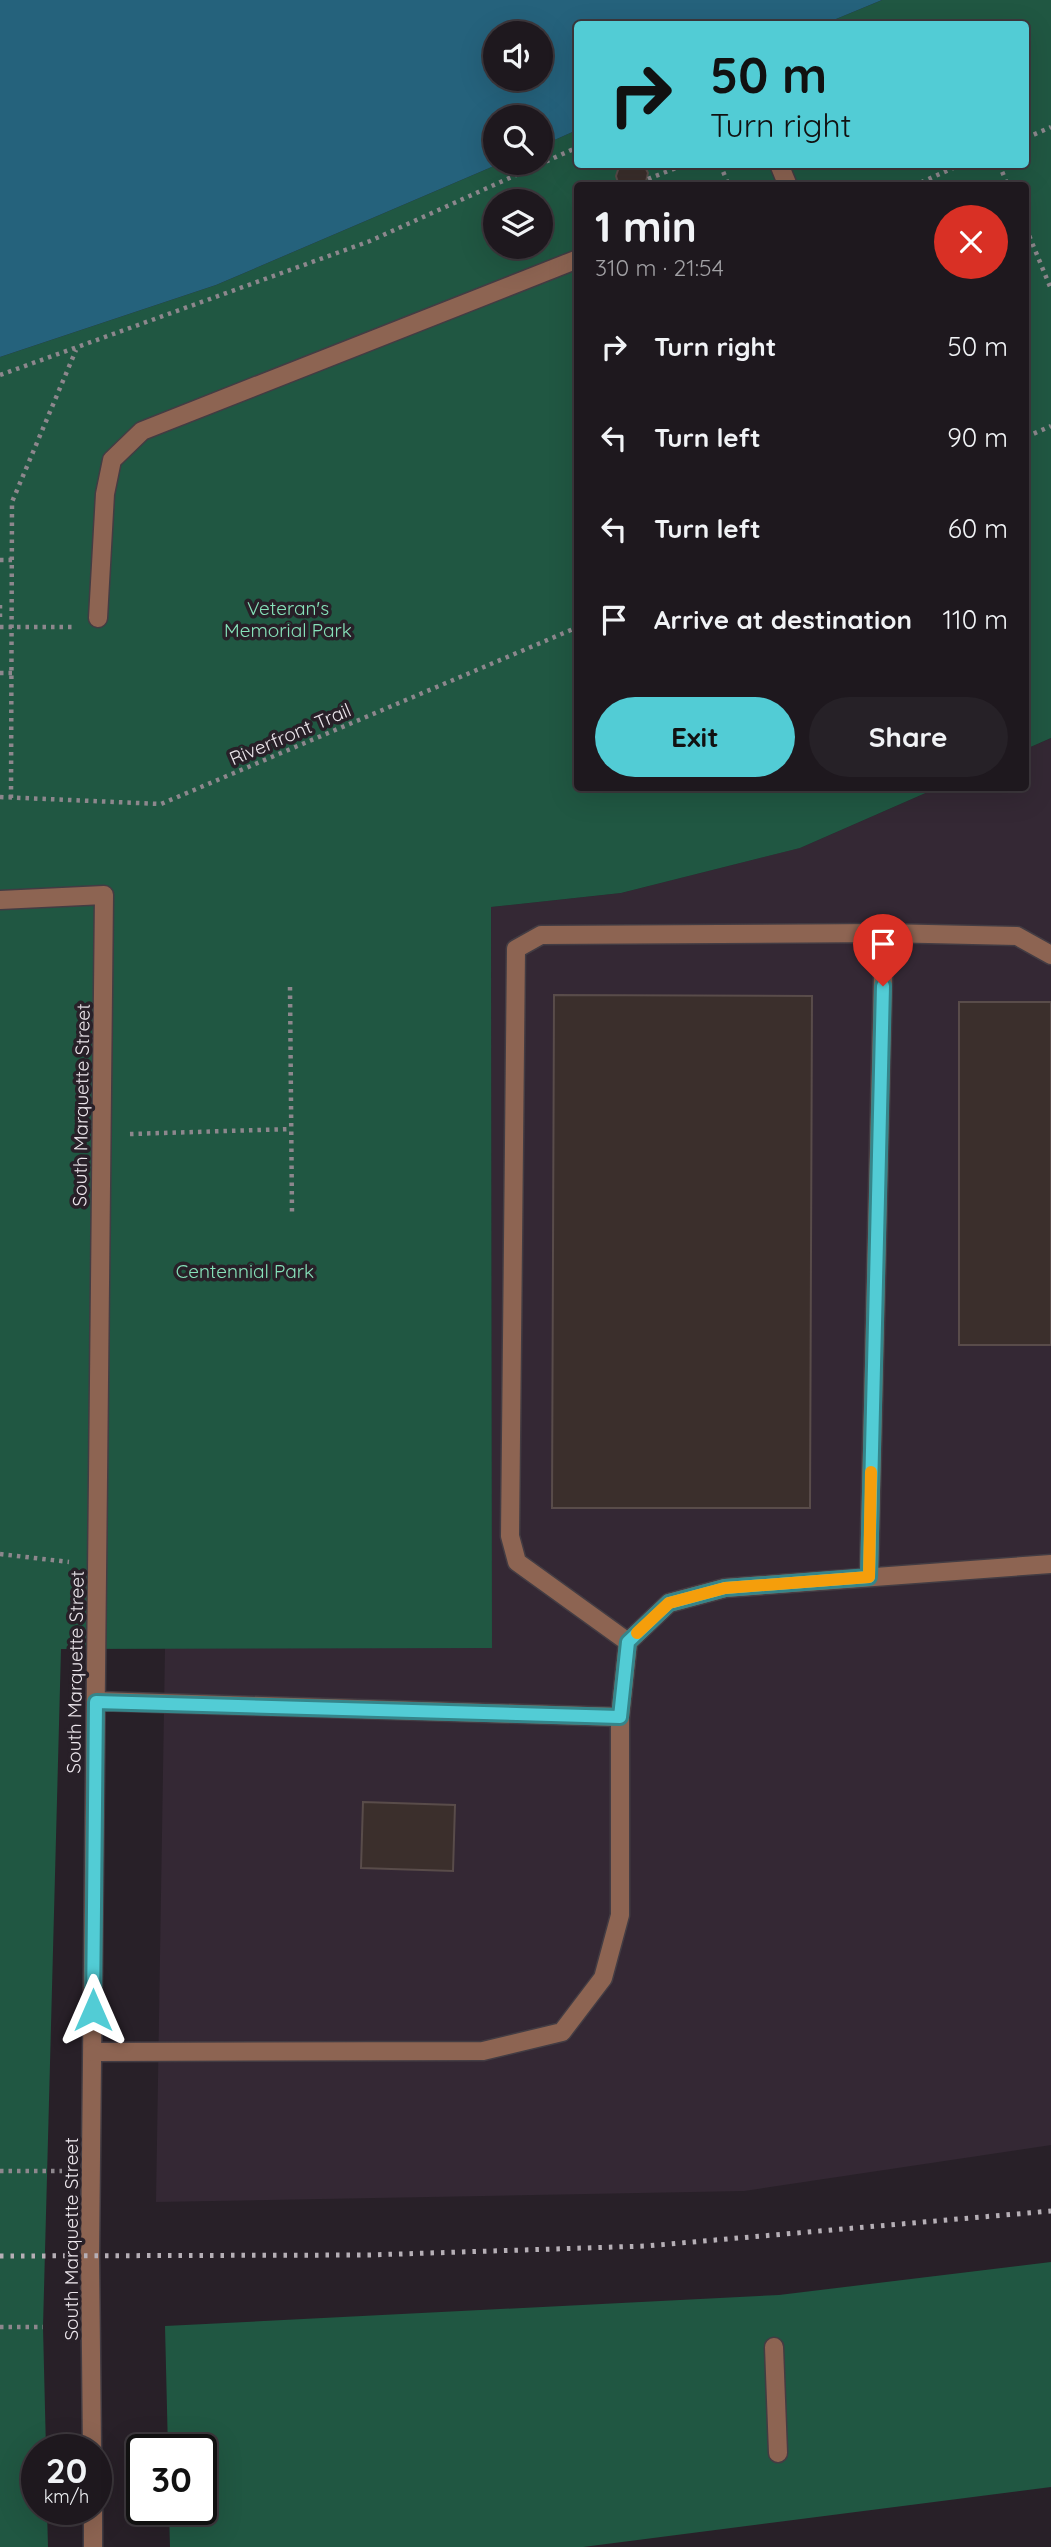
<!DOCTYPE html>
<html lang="en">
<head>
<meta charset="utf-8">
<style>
	:root { --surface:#1e181e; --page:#262127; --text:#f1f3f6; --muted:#a1a0a4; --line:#3c373c; --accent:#52ccd5 }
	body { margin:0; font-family:Quicksand,sans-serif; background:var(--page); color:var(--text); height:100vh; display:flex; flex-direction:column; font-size:26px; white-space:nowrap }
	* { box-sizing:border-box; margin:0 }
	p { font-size:23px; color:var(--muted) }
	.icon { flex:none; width:38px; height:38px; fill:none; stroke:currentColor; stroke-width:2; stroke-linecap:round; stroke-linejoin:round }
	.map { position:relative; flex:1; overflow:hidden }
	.side { position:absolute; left:574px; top:182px; width:455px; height:609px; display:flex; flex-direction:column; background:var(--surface); border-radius:7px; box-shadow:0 7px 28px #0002,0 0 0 2px var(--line) }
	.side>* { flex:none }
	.guide { position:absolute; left:574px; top:21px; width:455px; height:147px; border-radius:7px; box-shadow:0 7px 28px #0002,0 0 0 2px var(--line); background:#52ccd5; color:#111; overflow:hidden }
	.tools { position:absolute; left:483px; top:21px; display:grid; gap:14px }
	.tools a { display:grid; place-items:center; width:70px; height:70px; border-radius:50%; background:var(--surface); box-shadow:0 7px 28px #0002,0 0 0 2px var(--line); font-size:35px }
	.speed { position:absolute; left:21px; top:2434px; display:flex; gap:14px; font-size:35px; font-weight:700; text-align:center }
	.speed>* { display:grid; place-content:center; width:91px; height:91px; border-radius:50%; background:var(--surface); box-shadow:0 7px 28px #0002,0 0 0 2px var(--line); line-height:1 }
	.speed small { font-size:18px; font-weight:400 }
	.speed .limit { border:4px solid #111; border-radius:10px; background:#fff; color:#111 }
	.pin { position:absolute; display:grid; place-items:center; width:60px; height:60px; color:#fff; margin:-72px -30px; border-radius:50% 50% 50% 0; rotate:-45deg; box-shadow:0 0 7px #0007 }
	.pin .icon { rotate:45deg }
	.me { position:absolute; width:77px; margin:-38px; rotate:0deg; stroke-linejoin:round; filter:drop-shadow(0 0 5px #0008) }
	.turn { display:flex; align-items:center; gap:24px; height:147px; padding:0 21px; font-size:32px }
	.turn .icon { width:91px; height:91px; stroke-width:2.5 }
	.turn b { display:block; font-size:49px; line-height:60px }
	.round { display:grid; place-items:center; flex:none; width:74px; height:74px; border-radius:37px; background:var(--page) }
	.headline { display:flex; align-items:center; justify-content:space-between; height:119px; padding:0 21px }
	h1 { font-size:42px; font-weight:700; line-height:52px }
	.cta { display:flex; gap:14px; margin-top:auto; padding:14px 21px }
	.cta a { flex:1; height:80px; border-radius:42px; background:var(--accent); color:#111; font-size:28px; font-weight:700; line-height:80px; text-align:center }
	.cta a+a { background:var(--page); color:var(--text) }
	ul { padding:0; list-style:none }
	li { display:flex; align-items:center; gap:21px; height:91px; padding:0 21px }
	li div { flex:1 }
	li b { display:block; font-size:26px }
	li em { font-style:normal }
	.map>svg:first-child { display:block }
	.built { fill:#342834 }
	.green { fill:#205742; fill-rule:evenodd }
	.water { fill:#25627c; fill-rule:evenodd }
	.building { fill:#3b2f2c; stroke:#594c4a; stroke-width:2 }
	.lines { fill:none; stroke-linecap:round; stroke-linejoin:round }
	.minor-casing { stroke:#433c43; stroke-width:21 }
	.path { stroke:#8d878d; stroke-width:4.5; stroke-dasharray:3.5 5; stroke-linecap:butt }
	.minor { stroke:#8d6452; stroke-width:18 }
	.rail { stroke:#b6afb6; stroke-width:5; stroke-dasharray:3.5 7; stroke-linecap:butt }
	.route-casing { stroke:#35858a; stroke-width:18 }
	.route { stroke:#52ccd5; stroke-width:12 }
	.slow { stroke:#f59e0b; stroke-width:12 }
	.labels { text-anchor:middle; stroke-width:7; stroke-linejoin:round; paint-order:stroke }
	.park-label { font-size:19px; fill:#87e2ba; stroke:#282028 }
	.street-label { font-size:19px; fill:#ece6ec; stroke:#282028 }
</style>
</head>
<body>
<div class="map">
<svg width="1051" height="2547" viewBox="0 0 1051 2547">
	<rect width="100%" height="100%" fill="#282028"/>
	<!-- built -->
	<polygon class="built" points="1051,738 1051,2145 744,2191 156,2202 165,1648 492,1647 491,907 621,893 800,848 937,788 1026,788 1026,749"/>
	<!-- green -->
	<g class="green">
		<path d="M882,0H1051V738L1026,749V186H578V788H937L800,848L621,893L491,907L492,1648L61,1649L43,2327L46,2450H37V2510H47L48,2547H0V357L216,285L501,163H541V146L577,130L578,164H1026V24H824ZM495,201H541V247H495Z"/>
		<polygon points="1051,2262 1051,2487 583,2547 170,2547 169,2510 201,2510 201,2450 168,2450 165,2326 779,2295"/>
	</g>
	<!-- water -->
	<path class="water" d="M0,0H882L824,24H578L577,130L541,146V117H495V163H501L216,285L0,357ZM495,33H541V79H495Z"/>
	<!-- building -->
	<g class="building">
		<polygon points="620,164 644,165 648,173 645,186 619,186 616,176"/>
		<polygon points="554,995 812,996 810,1508 552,1508"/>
		<rect x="959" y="1002" width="92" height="343"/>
		<polygon points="363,1802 455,1805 453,1871 361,1868"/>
	</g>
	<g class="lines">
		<!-- minor casing -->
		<g class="minor-casing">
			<g id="minor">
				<polyline points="779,164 788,186"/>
				<polyline points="98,618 105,494 112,460 142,431 578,259"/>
				<polyline points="0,900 104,895 90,2255 92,2450"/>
				<polyline points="869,1577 884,933"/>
				<polyline points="628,1642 517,1562 510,1536 516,949 541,935 884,933 1017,936 1051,955"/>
				<polyline points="96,1701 620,1717"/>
				<polyline points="93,2052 483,2051 562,2032 603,1978 620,1915 620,1717 628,1642 669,1603 725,1588 1051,1564"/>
				<polyline points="774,2347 778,2453"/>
				<polyline points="93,2510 93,2547"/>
			</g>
		</g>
		<!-- path -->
		<g class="path">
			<polyline points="1026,138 1051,127"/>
			<polyline points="720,164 729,186"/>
			<polyline points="999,164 1008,186"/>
			<polyline points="648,179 686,164"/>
			<polyline points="913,186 962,164"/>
			<polyline points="1026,228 1051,289"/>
			<polyline points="0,375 370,241 578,147"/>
			<polyline points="1026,437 1051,426"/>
			<polyline points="0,560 12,560"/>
			<polyline points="0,605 0,622"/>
			<polyline points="0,627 73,627"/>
			<polyline points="0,673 12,673"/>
			<polyline points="0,797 161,804 578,627"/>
			<polyline points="11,798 12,502 76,350"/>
			<polyline points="290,987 292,1215"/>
			<polyline points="130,1134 291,1129"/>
			<polyline points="0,1554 69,1562"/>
			<polyline points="0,2171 62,2171"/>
			<polyline points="0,2327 43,2327"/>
		</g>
		<!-- minor -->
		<use href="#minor" class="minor"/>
		<!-- rail -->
		<polyline class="rail" points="0,2256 368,2255 646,2246 1051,2211"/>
	</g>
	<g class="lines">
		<!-- route casing -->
		<g class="route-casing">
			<polyline id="route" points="93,2010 96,1702 620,1717 628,1642 669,1603 688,1598 725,1588 869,1577 883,986"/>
		</g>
		<!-- route -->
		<use href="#route" class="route"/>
		<!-- slow -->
		<polyline class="slow" points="637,1633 669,1603 725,1588 869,1577 871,1472"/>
	</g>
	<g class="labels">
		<!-- park labels -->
		<g class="park-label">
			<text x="288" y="615">Veteran's<tspan x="288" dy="22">Memorial Park</tspan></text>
			<text x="245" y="1278">Centennial Park</text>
		</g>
		<!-- street labels -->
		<g class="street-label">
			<text transform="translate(290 734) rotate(-23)" y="7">Riverfront Trail</text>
			<text transform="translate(81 1105) rotate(-89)" y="7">South Marquette Street</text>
			<text transform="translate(75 1672) rotate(-89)" y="7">South Marquette Street</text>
			<text transform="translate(71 2239) rotate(-90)" y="7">South Marquette Street</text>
		</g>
	</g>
</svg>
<div class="tools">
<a><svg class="icon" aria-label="sound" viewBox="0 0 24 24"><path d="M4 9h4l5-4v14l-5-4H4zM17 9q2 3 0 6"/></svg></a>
<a><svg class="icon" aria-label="search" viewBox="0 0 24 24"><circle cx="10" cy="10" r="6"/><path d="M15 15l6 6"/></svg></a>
<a><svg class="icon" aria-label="layers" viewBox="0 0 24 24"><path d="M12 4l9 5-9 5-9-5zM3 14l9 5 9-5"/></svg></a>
</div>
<div class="speed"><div>20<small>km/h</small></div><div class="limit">30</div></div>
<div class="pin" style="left:883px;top:986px;background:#d93025"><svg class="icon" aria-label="arrive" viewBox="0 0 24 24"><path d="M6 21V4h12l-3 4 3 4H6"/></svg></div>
<svg class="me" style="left:93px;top:2010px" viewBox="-20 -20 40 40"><path d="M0-17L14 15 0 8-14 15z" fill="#52ccd5" stroke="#fff" stroke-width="4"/></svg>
<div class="guide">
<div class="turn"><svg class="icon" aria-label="right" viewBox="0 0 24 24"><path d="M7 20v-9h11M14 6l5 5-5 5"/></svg><div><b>50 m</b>Turn right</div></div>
</div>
<section class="side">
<div class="headline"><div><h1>1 min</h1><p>310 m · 21:54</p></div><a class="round" style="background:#d93025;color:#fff"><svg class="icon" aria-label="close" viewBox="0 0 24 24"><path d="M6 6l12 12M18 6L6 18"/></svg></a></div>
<ul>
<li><svg class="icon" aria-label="right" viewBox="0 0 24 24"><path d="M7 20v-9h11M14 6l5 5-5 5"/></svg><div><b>Turn right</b></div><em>50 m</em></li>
<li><svg class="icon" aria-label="left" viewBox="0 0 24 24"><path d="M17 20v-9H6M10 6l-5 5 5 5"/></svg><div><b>Turn left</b></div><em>90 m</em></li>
<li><svg class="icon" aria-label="left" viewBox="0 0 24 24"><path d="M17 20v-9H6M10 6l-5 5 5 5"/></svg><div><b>Turn left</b></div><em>60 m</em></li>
<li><svg class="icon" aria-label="arrive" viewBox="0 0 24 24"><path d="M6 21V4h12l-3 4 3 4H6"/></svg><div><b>Arrive at destination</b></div><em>110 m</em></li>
</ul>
<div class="cta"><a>Exit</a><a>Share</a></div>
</section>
</div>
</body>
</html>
